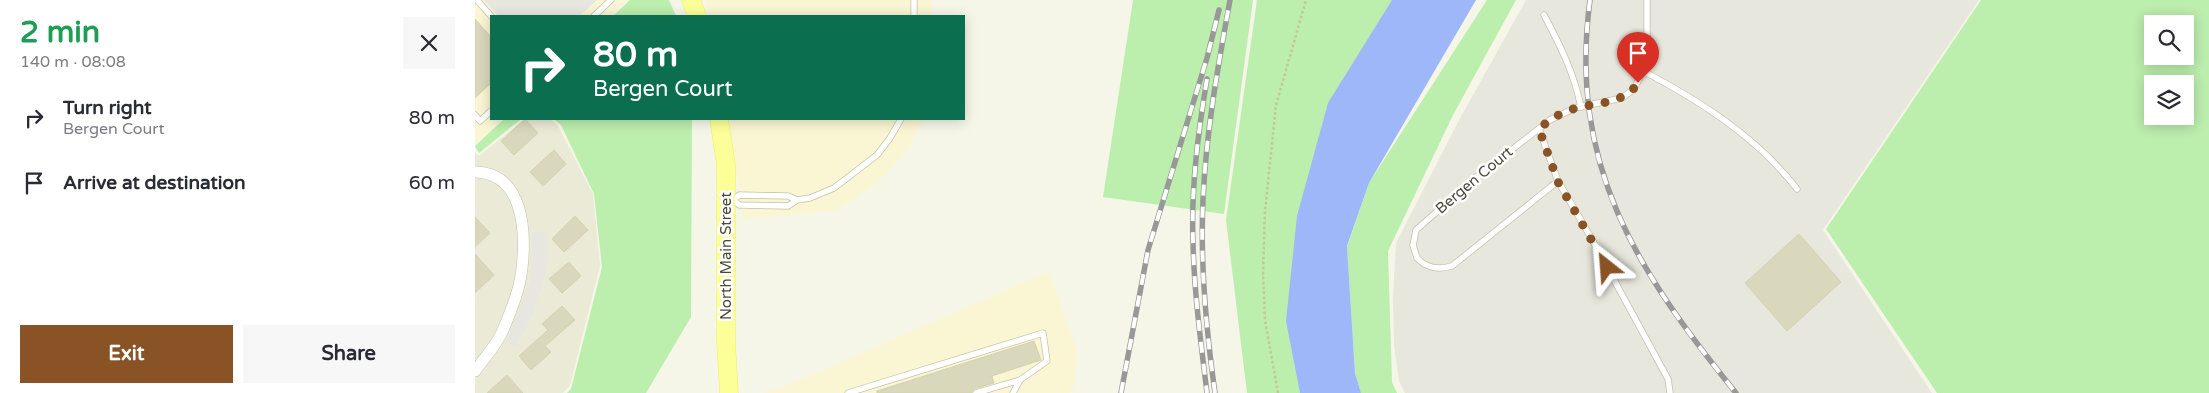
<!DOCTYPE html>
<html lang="en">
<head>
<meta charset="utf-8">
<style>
	:root { --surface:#fff; --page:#f7f7f7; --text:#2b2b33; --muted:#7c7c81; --accent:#8a5326 }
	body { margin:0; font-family:"Varela Round",sans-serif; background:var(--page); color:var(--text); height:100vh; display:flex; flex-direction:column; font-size:19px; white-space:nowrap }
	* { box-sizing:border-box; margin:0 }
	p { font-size:16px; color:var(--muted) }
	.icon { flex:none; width:28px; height:28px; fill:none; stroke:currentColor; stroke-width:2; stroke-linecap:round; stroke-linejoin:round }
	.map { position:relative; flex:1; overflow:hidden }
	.side { display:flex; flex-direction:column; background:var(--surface); width:475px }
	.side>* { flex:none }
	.hud { position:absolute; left:15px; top:15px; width:475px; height:105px; border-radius:0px; box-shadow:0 2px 12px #0003; background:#0b6e4f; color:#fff; overflow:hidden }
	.tools { position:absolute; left:1669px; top:15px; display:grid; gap:10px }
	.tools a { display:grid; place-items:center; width:50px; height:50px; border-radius:0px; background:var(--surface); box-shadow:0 2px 12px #0003; font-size:25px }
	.pin { position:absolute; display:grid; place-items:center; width:42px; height:42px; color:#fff; margin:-51px -21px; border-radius:50% 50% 50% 0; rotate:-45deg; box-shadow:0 0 5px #0007 }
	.pin .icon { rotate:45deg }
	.me { position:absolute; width:55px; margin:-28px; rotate:332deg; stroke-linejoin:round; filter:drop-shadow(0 0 4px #0008) }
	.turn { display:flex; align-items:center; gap:18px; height:105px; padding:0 20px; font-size:22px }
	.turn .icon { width:65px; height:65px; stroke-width:2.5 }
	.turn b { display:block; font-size:35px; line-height:42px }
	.round { display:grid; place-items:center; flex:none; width:52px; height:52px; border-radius:0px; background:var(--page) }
	.overview { display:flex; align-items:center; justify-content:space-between; height:85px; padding:0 20px }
	h1 { font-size:30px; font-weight:700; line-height:38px; color:#1e9e55 }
	.button { display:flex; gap:10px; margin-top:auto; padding:10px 20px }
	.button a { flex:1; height:58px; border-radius:0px; background:var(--accent); color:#fff; font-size:20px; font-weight:700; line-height:58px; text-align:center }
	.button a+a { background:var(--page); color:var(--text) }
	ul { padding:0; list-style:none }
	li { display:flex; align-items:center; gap:15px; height:65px; padding:0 20px }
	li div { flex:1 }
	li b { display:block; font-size:19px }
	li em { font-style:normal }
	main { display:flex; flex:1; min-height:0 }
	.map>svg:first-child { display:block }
	.residential { fill:#eaead6 }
	.commercial { fill:#faf5d2 }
	.industrial { fill:#e8e7dd }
	.green { fill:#bceead; fill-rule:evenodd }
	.parking { fill:#e7e6e0 }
	.water { fill:#9eb7f9 }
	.building { fill:#d9d7bc; stroke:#d5d2ae }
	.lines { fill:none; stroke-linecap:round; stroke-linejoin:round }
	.lane-casing { stroke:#c3c2a9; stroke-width:7 }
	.street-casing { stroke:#c3c2a9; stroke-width:12 }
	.primary-casing { stroke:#eff15b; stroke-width:19 }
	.path { stroke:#c6c499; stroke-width:2.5; stroke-dasharray:2.5 2.5; stroke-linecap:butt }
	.lane { stroke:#fff; stroke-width:5.5 }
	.street { stroke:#fff; stroke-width:11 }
	.primary { stroke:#fcff98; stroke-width:18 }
	.rail-casing { stroke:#989898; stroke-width:5.5 }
	.rail { stroke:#fff; stroke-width:4; stroke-dasharray:11; stroke-linecap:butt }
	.route { stroke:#8a5326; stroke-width:9; stroke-dasharray:0 16.2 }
	.labels { text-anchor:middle; stroke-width:5; stroke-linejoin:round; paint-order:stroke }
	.street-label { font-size:15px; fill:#4a4936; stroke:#fff }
</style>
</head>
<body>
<main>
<section class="side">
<div class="overview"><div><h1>2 min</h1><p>140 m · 08:08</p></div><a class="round"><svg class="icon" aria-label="close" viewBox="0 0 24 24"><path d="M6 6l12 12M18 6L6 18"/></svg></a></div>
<ul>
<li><svg class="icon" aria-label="right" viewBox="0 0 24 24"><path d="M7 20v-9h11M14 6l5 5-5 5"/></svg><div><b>Turn right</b><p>Bergen Court</p></div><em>80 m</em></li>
<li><svg class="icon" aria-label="arrive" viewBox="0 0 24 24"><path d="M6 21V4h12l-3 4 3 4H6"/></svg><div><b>Arrive at destination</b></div><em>60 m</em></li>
</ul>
<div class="button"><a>Exit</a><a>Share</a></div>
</section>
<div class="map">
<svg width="1734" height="393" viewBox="0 0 1734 393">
	<rect width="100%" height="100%" fill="#f6f6e8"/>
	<!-- residential -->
	<polygon class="residential" points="50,119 76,119 83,126 118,194 125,266 95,385 88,393 0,393 0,152 4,156"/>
	<!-- commercial -->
	<g class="commercial">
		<polygon points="0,0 152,0 135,16 16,16 16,119 27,119 0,145"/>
		<polygon points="230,0 457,0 457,16 235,16"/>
		<polygon points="254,119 448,119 433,150 401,184 362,210 268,219"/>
		<polygon points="573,272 602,350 599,387 595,393 288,393 311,386"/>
	</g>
	<!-- industrial -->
	<polygon class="industrial" points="1051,0 1504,0 1348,230 1457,393 930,393 924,381 919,345 918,297 921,243 984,120"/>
	<!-- green -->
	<g class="green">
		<polygon points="155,0 194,0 201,16 138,16"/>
		<polygon points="658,0 778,0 749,214 628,197"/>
		<polygon points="782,0 934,0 855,139 861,393 772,393 751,220"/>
		<polygon points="1012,0 1041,0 978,115 913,251 917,382 922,393 886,393 880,373 872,247 894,183"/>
		<path d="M1506,0H1734V393H1462L1351,229ZM1678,24H1710V56H1678ZM1678,84H1710V116H1678Z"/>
		<polygon points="29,119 46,119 4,153 0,146"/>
		<polygon points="79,119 217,119 216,317 171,393 92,393 96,389 127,267 119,194 86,125"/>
	</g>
	<!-- parking -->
	<g class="parking">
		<polygon points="9,0 122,0 104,16 23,16"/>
		<polygon points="57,232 71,232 73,253 69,281 57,316 41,346 31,342 56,280"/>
	</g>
	<!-- water -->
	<polygon class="water" points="917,0 1001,0 894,183 872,246 880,373 886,393 825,393 811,321 822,216 853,103"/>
	<!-- building -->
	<g class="building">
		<polygon points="0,19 16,37 16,83 0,98"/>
		<polygon points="50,119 63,133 39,155 26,141"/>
		<polygon points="79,150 91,164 68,186 55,172"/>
		<polygon points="100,216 113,230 89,252 77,239"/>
		<polygon points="0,217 15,233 0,247"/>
		<polygon points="1324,234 1366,282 1312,331 1270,283"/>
		<polygon points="0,254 19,275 0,293"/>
		<polygon points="94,262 106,276 87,293 74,279"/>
		<polygon points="87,306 100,320 70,346 76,352 56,370 44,356 73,330 67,324"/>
		<polygon points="559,341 566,360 517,376 519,383 499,389 496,393 402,393 402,391"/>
		<polygon points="32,375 48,393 12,393"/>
	</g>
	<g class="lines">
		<!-- lane casing -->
		<g class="lane-casing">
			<g id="lane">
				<polyline points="2,0 16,16"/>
				<path d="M1069,15C1085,45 1099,73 1106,107"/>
				<polyline points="119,16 136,0"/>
				<polyline points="439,16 439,0"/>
				<path d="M1168,71C1225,101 1282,137 1322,189"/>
				<polyline points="0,115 5,121 16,111"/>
				<polyline points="1064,129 1083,181 1114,234 1193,379 1195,393"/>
				<path d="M1083,181L977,266C964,270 951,268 942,258L938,245L941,230L999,179L1075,120L1100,108L1147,98L1159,89L1168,71L1172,39V0"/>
				<polyline points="322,200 313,196 264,195 259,200 264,205 313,206 322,200 335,198 359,188 402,155 415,138 426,119"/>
				<polyline points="373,393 568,333 572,361 545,380"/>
				<polyline points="501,393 545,380 538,393"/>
			</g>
		</g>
		<!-- street casing -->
		<g class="street-casing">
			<path id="street" d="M0,172C49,173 51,232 47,268C45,289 36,311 28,330C22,345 9,358 0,371"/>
		</g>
		<!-- primary casing -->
		<g class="primary-casing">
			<g id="primary">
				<polyline points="216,0 222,16"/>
				<polyline points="244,119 251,165 251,342 254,393"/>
			</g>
		</g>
		<!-- path -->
		<polyline class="path" points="803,393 790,320 788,272 790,211 801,105 831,0"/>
		<!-- lane -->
		<use href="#lane" class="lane"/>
		<!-- street -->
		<use href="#street" class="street"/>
		<!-- primary -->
		<use href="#primary" class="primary"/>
		<!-- rail casing -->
		<g class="rail-casing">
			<g id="rail">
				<path d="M1115,0C1093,165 1162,271 1261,393"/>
				<path d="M732,79C723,133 716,187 718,242C719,292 726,343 732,393"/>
				<polyline points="646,393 673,250 732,58 744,10"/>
				<path d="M740,393C731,329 725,264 728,200C731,132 743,66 755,0"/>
			</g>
		</g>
		<!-- rail -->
		<use href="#rail" class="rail"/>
	</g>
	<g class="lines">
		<!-- route -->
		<path class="route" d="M1132,267L1083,182L1064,129C1074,120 1085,113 1098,109C1121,102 1148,105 1163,83"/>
	</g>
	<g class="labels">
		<!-- street labels -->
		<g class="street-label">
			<text transform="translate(999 180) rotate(-40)" y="5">Bergen Court</text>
			<text transform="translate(251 256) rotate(-90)" y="5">North Main Street</text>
		</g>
	</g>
</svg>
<div class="tools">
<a><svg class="icon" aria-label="search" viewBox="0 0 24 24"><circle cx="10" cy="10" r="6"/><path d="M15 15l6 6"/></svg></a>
<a><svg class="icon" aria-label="layers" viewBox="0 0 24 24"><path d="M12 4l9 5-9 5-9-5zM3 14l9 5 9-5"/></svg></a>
</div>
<div class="pin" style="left:1163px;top:83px;background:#d93025"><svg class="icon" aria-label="arrive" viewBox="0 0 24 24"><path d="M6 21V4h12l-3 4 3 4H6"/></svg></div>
<svg class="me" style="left:1132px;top:267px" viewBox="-20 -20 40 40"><path d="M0-17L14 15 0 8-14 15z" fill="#8a5326" stroke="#fff" stroke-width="4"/></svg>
<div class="hud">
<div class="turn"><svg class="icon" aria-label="right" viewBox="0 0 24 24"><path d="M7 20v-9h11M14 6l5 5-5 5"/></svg><div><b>80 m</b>Bergen Court</div></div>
</div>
</div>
</main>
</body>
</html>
